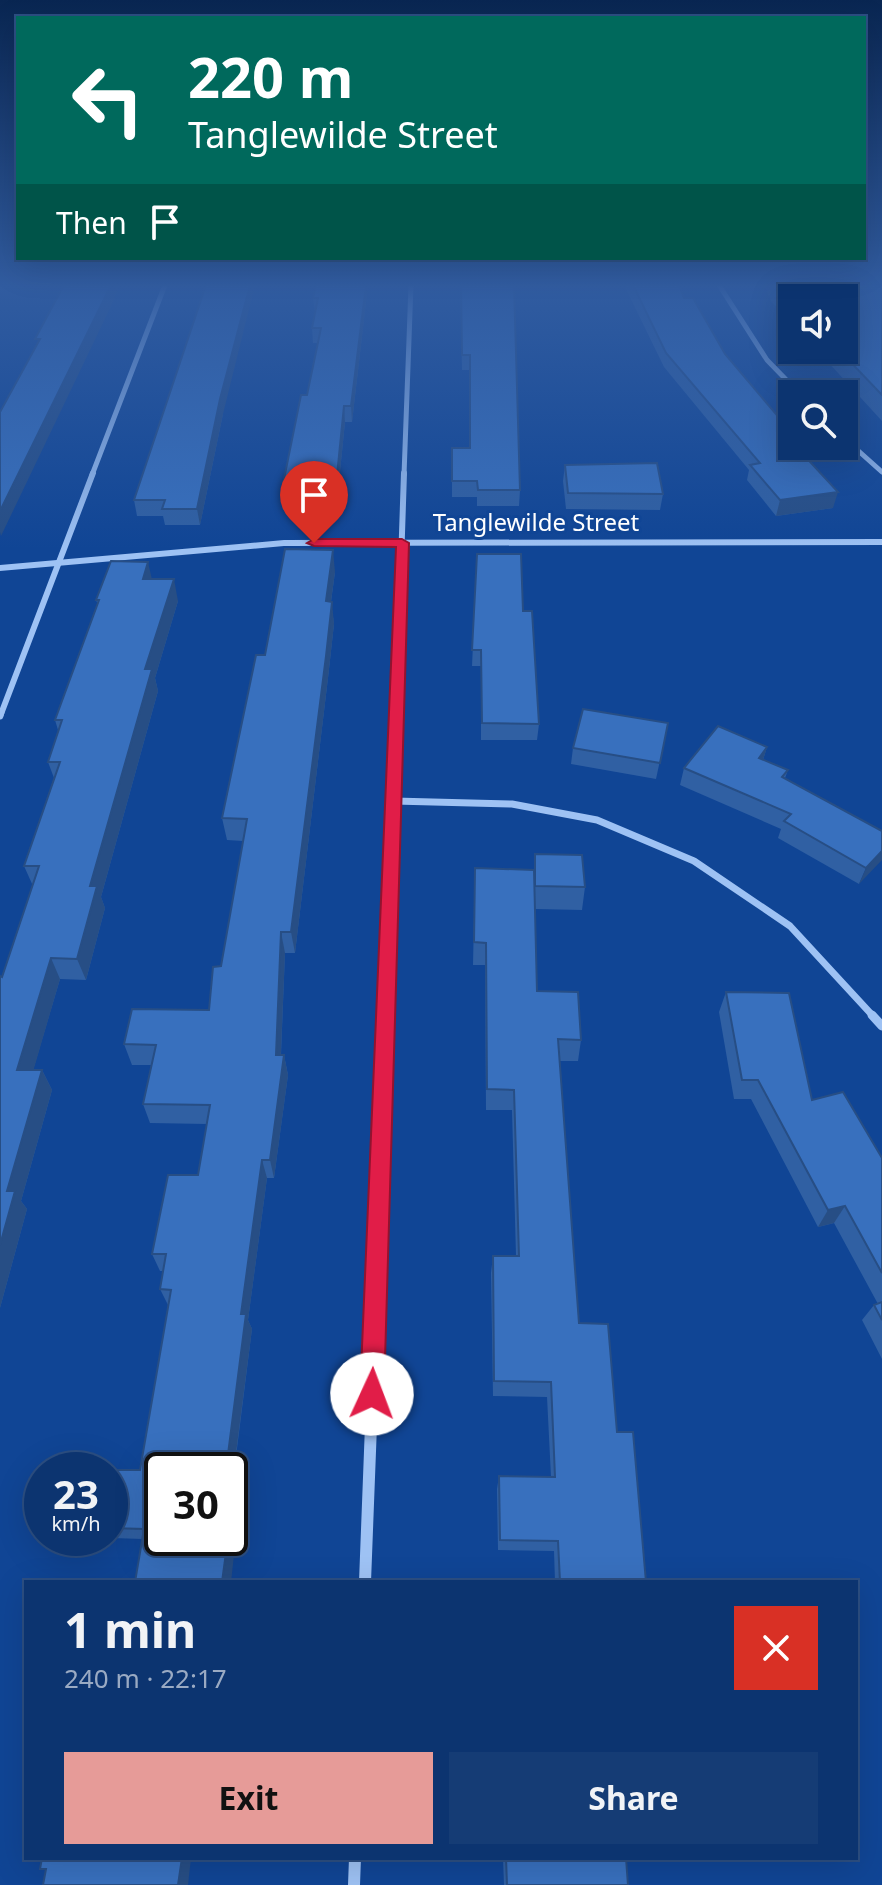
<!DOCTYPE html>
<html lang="en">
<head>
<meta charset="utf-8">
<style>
	:root { --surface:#0c3470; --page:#153c75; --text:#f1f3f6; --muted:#9aaac3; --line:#2c4f83; --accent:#e69b98 }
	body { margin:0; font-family:"Noto Sans",sans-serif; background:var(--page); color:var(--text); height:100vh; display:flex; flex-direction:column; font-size:30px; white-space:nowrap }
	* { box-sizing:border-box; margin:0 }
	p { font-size:26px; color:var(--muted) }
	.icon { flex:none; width:44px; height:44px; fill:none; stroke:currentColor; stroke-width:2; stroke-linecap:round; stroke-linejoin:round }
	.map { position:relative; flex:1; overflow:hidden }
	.drawer { position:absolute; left:24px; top:1580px; width:834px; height:280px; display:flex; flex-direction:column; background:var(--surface); border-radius:0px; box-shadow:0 8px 32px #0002,0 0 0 2px var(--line) }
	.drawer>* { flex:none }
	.guide { position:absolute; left:16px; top:16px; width:850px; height:244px; border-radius:0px; box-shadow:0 8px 32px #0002,0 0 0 2px var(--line); background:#00695c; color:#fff; overflow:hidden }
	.tools { position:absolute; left:778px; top:284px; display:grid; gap:16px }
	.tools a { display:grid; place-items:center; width:80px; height:80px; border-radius:0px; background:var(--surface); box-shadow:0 8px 32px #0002,0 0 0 2px var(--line); font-size:40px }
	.speed { position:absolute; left:24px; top:1452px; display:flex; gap:16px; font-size:40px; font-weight:700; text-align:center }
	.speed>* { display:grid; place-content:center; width:104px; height:104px; border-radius:50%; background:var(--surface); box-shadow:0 8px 32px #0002,0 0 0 2px var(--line); line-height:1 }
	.speed small { font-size:20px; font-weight:400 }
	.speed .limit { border:4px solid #111; border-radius:12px; background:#fff; color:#111 }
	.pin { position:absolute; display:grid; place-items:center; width:68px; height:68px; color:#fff; margin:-82px -34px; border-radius:50% 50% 50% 0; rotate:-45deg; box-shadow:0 0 8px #0007 }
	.pin .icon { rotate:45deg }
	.me { position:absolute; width:88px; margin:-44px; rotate:2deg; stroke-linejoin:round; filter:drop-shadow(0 0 6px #0008) }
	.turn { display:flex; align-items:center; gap:28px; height:168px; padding:0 40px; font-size:36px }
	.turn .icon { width:104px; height:104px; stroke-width:2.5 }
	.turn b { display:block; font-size:56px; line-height:68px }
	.then { display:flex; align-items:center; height:76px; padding:0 40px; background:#0003; gap:16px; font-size:30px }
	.round { display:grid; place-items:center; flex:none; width:84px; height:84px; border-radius:0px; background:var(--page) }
	.head { display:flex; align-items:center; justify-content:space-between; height:136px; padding:0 40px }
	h1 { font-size:48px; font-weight:700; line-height:60px }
	.button { display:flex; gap:16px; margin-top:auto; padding:16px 40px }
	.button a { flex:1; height:92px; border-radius:0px; background:var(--accent); color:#111; font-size:32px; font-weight:700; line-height:92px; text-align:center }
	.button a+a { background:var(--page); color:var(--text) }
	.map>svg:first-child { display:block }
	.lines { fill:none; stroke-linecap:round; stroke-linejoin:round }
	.minor-far4 { stroke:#9ec2f4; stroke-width:5 }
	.minor-far3 { stroke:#9ec2f4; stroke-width:6 }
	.minor-far2 { stroke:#9ec2f4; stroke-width:7 }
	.minor-far1 { stroke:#9ec2f4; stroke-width:9 }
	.minor { stroke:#9ec2f4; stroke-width:12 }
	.tertiary { fill:#9ec2f4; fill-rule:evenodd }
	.wall { fill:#3060a3 }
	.shaded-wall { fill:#274e85 }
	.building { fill:#3870be; stroke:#274e85; stroke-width:2 }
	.route { fill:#e11d48; stroke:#92132f; stroke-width:2 }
	.labels { text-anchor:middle; stroke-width:6; stroke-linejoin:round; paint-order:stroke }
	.far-street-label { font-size:24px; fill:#fff; stroke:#104595 }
</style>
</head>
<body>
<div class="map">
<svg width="882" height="1885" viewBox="0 0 882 1885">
	<rect width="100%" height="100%" fill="#104595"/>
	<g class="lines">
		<!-- minor-far4 -->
		<g class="minor-far4">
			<polyline points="719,285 767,360 800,394"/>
			<polyline points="844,438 882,472"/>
			<polyline points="92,475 165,285"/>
			<polyline points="404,475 411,285"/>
		</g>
		<!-- minor-far3 -->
		<g class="minor-far3">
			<polyline points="1,714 93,473"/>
			<polyline points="396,714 404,473"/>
		</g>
		<!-- minor-far2 -->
		<g class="minor-far2">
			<polyline points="0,716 1,712"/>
			<polyline points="394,801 512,804 597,820 694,861 790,926 874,1017"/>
			<polyline points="385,1017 396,712"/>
		</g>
		<!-- minor-far1 -->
		<g class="minor-far1">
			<polyline points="872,1015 882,1026"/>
			<polyline points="371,1401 385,1015"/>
		</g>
		<!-- minor -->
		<g class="minor">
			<polyline points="365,1582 372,1399"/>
			<polyline points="354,1885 355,1858"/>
		</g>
		<!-- tertiary -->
		<polygon class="tertiary" points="882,539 882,545 284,546 0,571 0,565 284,540"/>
	</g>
	<!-- wall -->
	<g class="wall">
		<polygon points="368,285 352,422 345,422 336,511 283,510 281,494 307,395 318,343 313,343 312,328 315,312 313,298"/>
		<polygon points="460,285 520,490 519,506 477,506 477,497 452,497 452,448 470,448 470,370 462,370"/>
		<polygon points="624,285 679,285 684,298 725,354 781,420 815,451 811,463 833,508 776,516 747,480 749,470 664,367"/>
		<polygon points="764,285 882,285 882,421 817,350 844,350 792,298 792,324 771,301"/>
		<polygon points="223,414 200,525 165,525 163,516 137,516 134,500"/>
		<polygon points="565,465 663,494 660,510 566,509 563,481"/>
		<polygon points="477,554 523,611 539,724 537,740 481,740 481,666 472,666"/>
		<polygon points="335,572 331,602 334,624 328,678 295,953 285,953 281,1055 284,1055 288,1075 274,1178 267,1178 248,1320 252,1329 234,1472 242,1484 143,1539 112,1538 110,1536 110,1481 140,1470 168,1305 160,1289 163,1271 160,1271 152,1254 198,1175 207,1124 150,1123 143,1104 151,1065 132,1065 124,1044 209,1010 221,966 243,841 227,840 222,818 265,655"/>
		<polygon points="152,579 178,601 155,678 158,691 101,897 105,908 86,980 60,979 33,1070 42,1070 52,1090 21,1201 27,1209 0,1308 2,977 33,886 24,866 54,778 48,762 58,730 55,720 98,605 96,600"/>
		<polygon points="668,723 656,779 571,764 573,748"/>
		<polygon points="767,747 763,760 788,770 785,778 882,831 859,884 778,838 781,829 680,785 684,768"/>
		<polygon points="535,854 585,887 582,910 535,909 537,991 581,1040 578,1061 560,1061 579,1323 617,1432 646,1582 555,1582 554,1551 498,1550 497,1489 499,1476 551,1477 547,1397 493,1396 491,1273 493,1256 516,1256 512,1110 486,1110 485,965 473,965 475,868 534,870"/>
		<polygon points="726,992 812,1100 882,1158 882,1359 862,1320 874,1305 878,1304 834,1223 818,1227 751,1099 734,1099 719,1012"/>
		<polygon points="503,1858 626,1858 628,1885 504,1885"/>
	</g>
	<!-- shaded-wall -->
	<g class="shaded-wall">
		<polygon points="111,285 120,285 113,302 1,536 0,532 0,511"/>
		<polygon points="250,285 255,285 223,414 200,525 197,509 220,399"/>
		<polygon points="366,285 368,285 352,422 351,406"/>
		<polygon points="344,406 345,422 336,511 335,495"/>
		<polygon points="815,451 810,466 801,452"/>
		<polygon points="838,492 833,508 776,516 780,500"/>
		<polygon points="333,550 335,572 328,623 326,601"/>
		<polygon points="148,562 153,584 143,579"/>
		<polygon points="174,579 178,601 155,678 158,691 101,897 105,908 86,980 77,959 90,886 145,669"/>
		<polygon points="332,602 334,624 328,678 295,953 291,932"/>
		<polygon points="767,747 762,763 759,758"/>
		<polygon points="882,851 882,860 859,884 866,868"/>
		<polygon points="281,932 285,953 280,1075 276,1055"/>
		<polygon points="51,958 60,979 28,1089 17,1070"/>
		<polygon points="284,1055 288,1075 274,1178 270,1160"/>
		<polygon points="42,1070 52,1090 21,1201 27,1209 0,1308 0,1245 7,1191"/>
		<polygon points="262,1160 267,1178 248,1320 252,1329 232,1484 230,1480 230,1470 226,1470 241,1314"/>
		<polygon points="845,1206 834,1223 818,1227 828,1210"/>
		<polygon points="236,1472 242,1484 231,1582 222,1582 228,1538 230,1538 230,1519"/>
		<polygon points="182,1858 191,1858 188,1885 178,1885"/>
	</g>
	<!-- building -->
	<g class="building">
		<polygon points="64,285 111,285 0,511 0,412 40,339 35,339"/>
		<polygon points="206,285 250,285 220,399 197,509 162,509 165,500 134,500"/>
		<polygon points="316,285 366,285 351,406 344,406 335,495 281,494 301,395 307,395 321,328 312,328 318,298 313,298"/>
		<polygon points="461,285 514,285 520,490 478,490 477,481 452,481 452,448 470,448 470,355 462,355"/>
		<polygon points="633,285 679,285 684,298 693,298 725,354 781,420 786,419 792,425 792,446 810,446 815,451 801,452 838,492 780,500 750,465 760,463 666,353"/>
		<polygon points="777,285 882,285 882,395 839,350 844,350 844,298 792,298 792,301"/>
		<polygon points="657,463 663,494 568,493 565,465"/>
		<polygon points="285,549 333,550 326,601 332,602 326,656 291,932 281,932 276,1055 284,1055 270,1160 262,1160 241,1314 246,1314 226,1470 162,1470 162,1538 228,1538 222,1582 135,1582 144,1529 110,1528 110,1481 112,1470 140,1470 171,1290 160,1289 166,1254 152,1254 168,1175 198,1175 210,1105 143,1104 156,1045 124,1044 132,1009 209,1010 213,967 221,966 247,819 222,818 256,655 265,655"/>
		<polygon points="477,554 521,554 523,611 532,611 539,724 482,723 481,650 472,650"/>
		<polygon points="111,561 148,562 143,579 174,579 145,669 152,669 90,886 97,886 77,959 51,958 17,1070 42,1070 7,1191 15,1191 0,1245 0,976 2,977 39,866 24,866 60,762 48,762 62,720 55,720 99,600 96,600"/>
		<polygon points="583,709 668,723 660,763 573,748"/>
		<polygon points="718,726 767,747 759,758 788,770 782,777 882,831 882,851 866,868 784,821 791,814 684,768"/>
		<polygon points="535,854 582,855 585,887 535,886"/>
		<polygon points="475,868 534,870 537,991 578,992 581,1040 558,1039 579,1323 608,1324 617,1432 633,1432 646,1582 560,1582 558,1541 500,1540 499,1476 555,1477 551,1382 494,1381 493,1256 519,1256 514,1090 487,1089 486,943 474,942"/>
		<polygon points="726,992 789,993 812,1100 843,1092 882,1158 882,1273 845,1206 828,1210 758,1080 742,1080"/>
		<polygon points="882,1302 882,1320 874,1305"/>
		<polygon points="230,1472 236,1472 230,1519"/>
		<polygon points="42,1858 182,1858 178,1885 43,1885 46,1869 40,1869"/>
		<polygon points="506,1858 626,1858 628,1885 507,1885"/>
	</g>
	<!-- sky -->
	<linearGradient id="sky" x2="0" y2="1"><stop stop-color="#092652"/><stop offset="0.52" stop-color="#315ca0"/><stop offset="1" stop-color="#315ca0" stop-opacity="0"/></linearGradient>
	<rect width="882" height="549" fill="url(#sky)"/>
	<!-- route -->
	<polygon class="route" points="402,539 409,543 384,1394 381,1403 372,1407 363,1403 360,1394 396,547 314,546 307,543 314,539"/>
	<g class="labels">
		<!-- far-street labels -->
		<g class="far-street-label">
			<text x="536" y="531">Tanglewilde Street</text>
		</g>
	</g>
</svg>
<div class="tools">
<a><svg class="icon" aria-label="sound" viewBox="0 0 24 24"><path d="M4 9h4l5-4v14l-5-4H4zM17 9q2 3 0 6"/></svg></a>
<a><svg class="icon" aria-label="search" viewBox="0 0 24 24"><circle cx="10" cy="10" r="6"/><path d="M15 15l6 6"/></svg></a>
</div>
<div class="speed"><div>23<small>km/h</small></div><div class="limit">30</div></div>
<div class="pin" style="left:314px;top:543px;background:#d93025"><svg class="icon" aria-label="arrive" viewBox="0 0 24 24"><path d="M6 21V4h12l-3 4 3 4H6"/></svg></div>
<svg class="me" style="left:372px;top:1394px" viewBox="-20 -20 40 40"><circle r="19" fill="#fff"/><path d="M0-13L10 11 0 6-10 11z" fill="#e11d48"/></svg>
<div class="guide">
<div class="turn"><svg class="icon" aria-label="left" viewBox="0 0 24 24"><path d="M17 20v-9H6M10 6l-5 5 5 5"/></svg><div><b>220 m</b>Tanglewilde Street</div></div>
<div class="then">Then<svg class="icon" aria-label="arrive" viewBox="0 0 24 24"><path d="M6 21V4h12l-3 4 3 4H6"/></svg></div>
</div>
<section class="drawer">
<div class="head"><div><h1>1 min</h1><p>240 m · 22:17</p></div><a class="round" style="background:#d93025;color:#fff"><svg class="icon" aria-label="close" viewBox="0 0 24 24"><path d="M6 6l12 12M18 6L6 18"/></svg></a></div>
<div class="button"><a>Exit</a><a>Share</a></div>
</section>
</div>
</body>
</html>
